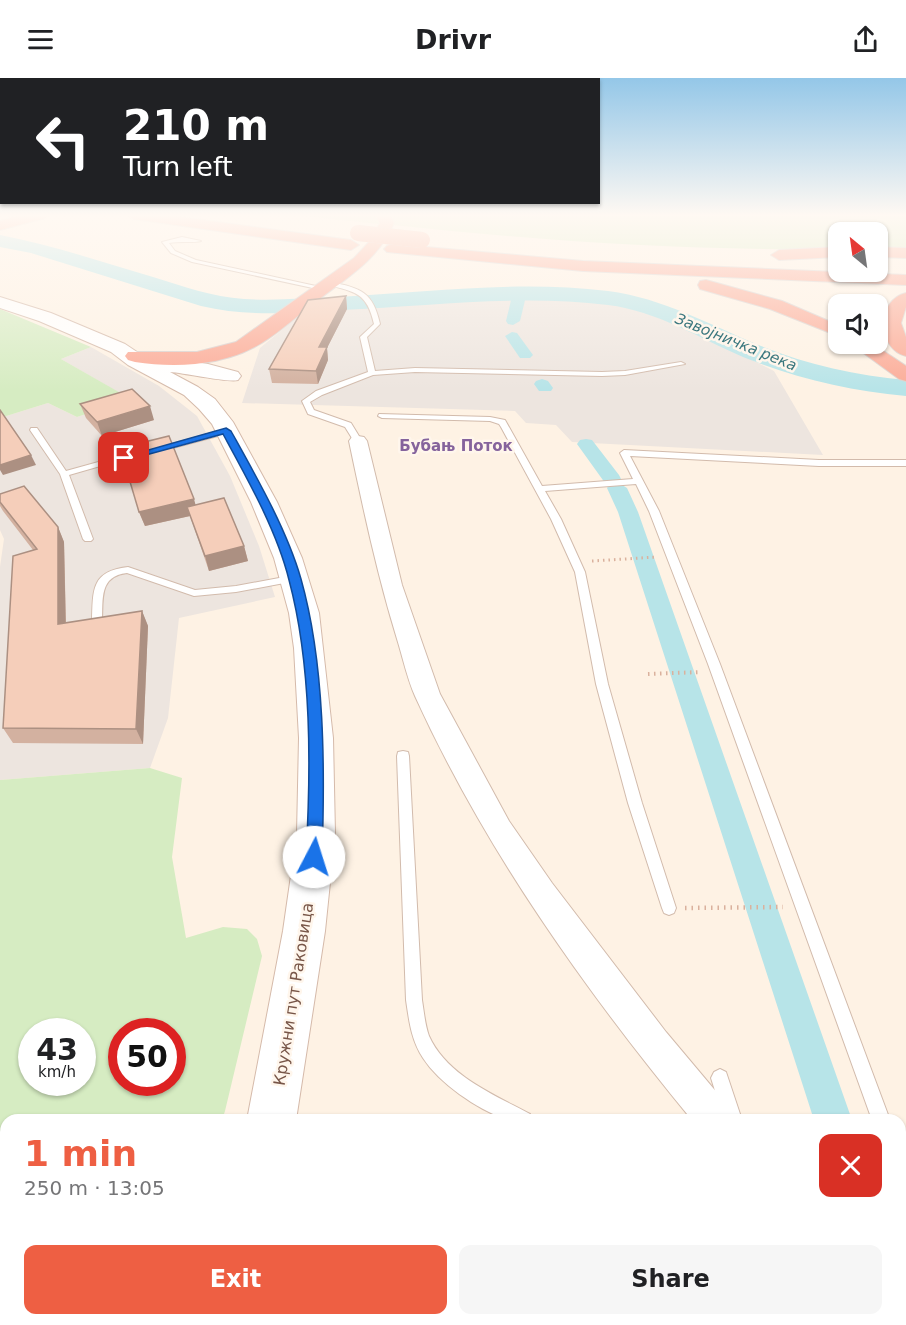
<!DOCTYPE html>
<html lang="en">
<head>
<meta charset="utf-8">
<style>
	:root { --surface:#fff; --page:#f6f6f6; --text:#202124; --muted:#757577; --accent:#ee5f43 }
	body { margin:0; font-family:"DejaVu Sans",sans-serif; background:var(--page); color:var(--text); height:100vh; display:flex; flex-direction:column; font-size:22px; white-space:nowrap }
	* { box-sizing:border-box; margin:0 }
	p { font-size:20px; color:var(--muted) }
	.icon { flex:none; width:33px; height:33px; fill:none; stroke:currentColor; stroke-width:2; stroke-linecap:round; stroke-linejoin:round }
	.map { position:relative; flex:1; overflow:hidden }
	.panel { position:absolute; left:0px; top:1036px; width:906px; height:212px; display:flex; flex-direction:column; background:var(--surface); border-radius:18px 18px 0 0; box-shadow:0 2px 4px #0004 }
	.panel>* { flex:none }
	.hud { position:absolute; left:0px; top:0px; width:600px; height:126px; box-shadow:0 2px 4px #0004; background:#202124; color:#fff; overflow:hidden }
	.needle { width:39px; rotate:331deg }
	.tools { position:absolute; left:828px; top:144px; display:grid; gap:12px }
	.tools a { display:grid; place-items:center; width:60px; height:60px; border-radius:12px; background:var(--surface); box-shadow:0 2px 4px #0004; font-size:30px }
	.speed { position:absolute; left:18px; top:940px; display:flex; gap:12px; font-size:30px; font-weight:700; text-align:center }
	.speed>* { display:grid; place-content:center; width:78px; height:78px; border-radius:50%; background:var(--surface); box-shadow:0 2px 4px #0004; line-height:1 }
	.speed small { font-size:15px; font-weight:400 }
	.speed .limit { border:9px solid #d22; background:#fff; color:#111 }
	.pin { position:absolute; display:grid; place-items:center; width:51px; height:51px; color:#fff; margin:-26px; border-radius:12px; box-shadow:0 3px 9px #0006 }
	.me { position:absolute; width:66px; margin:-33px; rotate:5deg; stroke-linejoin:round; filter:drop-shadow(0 0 4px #0008) }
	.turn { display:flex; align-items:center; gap:21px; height:126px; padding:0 24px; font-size:27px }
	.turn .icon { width:78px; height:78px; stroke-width:2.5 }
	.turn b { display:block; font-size:42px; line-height:51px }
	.round { display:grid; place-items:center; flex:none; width:63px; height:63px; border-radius:12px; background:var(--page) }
	.overview { display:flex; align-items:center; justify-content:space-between; height:102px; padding:0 24px }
	h1 { font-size:36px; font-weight:700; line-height:45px; color:var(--accent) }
	.primary-button { display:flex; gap:12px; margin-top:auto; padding:12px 24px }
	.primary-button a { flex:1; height:69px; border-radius:12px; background:var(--accent); color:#fff; font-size:24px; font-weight:700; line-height:69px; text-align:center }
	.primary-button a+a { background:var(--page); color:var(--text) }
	header { display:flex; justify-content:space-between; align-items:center; height:78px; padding:0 24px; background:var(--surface); font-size:27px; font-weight:700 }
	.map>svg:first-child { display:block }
	.industrial { fill:#ede5df }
	.green { fill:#d6ecc2; fill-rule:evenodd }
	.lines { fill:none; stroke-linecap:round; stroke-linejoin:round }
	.canal { fill:#b7e4e8; fill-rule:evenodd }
	.river { fill:#b7e4e8; fill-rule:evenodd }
	.lane-casing { stroke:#d2bbac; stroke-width:2 }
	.street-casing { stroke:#d2bbac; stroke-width:2 }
	.secondary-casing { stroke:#d5baaa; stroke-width:2 }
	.highway-casing { stroke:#dcd3cf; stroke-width:2 }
	.path-far2 { stroke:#dab19d; stroke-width:3; stroke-dasharray:1.5 4; stroke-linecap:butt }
	.path-far1 { stroke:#dab19d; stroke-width:4; stroke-dasharray:1.5 4.5; stroke-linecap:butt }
	.path { stroke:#dab19d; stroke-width:4.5; stroke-dasharray:1.5 5; stroke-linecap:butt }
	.lane { fill:#fff; fill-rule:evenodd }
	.street { fill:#fff; fill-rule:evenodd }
	.secondary { fill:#fff; fill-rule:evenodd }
	.highway { fill:#fbac98; fill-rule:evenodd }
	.highway-bridge-casing { stroke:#dcd3cf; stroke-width:16; stroke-linecap:butt }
	.highway-bridge { stroke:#fbac98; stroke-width:16 }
	.wall { fill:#d3b1a0 }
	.shaded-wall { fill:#ac9082 }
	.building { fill:#f5ceba; stroke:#ac9082; stroke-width:1.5 }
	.route { fill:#1a73e8; stroke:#114b97; stroke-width:1.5 }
	.labels { text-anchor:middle; stroke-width:5; stroke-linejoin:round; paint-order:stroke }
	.far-water-label { font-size:15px; font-style:italic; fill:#3a777e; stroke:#fff6ec }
	.far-neighbourhood-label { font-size:15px; font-weight:bold; fill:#85639c; stroke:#fff6ec }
	.street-label { font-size:16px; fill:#785648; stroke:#fff6ec }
</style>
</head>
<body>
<header><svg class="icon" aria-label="menu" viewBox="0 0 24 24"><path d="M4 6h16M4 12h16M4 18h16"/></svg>Drivr<svg class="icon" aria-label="share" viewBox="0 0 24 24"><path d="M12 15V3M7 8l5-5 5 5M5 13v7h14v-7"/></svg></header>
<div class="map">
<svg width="906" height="1247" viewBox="0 0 906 1247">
	<rect width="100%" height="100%" fill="#fef2e4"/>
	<!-- industrial -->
	<g class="industrial">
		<polygon points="473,219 603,224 664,239 774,293 823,377 572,364 556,347 526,345 515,333 242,325 260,270 305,233"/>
		<polygon points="91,269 159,308 197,338 230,398 259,468 275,519 179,540 168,640 150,690 0,702 0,489 4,461 0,452 0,340 48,325 77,339 130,321 61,281"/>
	</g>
	<!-- green -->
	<g class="green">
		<polygon points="294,137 375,137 379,146"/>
		<path d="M389,137H906V172L878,171V154H838V171C690,173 541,163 393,147Z"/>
		<polygon points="0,231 91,269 61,281 131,321 77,339 48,325 0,340"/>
		<path d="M150,690L182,700L172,779L186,860L223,849L247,851L257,861L262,878L225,1033L222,1042H6V1242H165L157,1247H0V702ZM32,954H82V1005H32ZM122,954H172V1005H122Z"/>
	</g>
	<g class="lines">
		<!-- canal -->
		<g class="canal">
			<polygon points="520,210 527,214 520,243 513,247 508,246 506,243 513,214"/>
			<polygon points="512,254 517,255 533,277 530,280 520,280 505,258"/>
			<polygon points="542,301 548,303 553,310 551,313 539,313 534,306 536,303"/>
			<polygon points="586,361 592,362 619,397 621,401 619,405 627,410 638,434 852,1042 814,1042 618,434 607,410 610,406 605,405 577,366 580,362"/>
		</g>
		<!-- river -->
		<path class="river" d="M0,157C52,167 102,184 153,199C183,208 212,219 244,221C275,223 306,220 337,219C427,214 518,202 608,213C663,220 710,247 761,268C808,287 856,297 906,302V318C850,313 795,300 743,279C699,260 657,233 608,227C520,216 430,228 341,232C294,235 247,239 201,228L31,175L0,169Z"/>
		<!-- lane casing -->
		<g class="lane-casing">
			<g id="lane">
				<path d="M182,159L201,163C195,165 179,163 169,165L175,173L196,182L325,210L322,212L192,184L171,175L162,164Z"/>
				<path d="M330,204C361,210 373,214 380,246L367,259L375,293L415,290L602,294L625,293L681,284L685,286L625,297L602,298L415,294L373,297L322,317L310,324L314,332L351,345L362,363L358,366L355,365L345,349L308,336L302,323L316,313L368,294L360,259L374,246C367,215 356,214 328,207Z"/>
				<polygon points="379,336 490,339 505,342 542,408 633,401 620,375 624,372 819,382 906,382 906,388 819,388 630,378 659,433 720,586 890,1042 872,1042 708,586 649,433 636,406 545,413 561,441 585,494 608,606 642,725 676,830 674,835 669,837 664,835 662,830 628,725 596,606 575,494 551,441 501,349 499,346 490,343 382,340 378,338"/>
				<polygon points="31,350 37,350 66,393 138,373 142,376 69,397 93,461 91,463 85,463 83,461 60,396 30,352"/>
				<polygon points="226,351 230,353 229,355 158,374 154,371"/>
				<path d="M128,489L195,512L236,508L295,497L300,500L295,503L236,514L194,518L127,495C99,498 103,521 102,543L101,546H93L92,543C93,512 91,493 128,489Z"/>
				<path d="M403,673L408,674L409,678L422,922C424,934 425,947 429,958C447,998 495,1017 530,1036L533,1042C524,1042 513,1044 505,1041C477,1031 439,1005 423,980C411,962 409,942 406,922L397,678L398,674Z"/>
				<polygon points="720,991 726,994 742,1042 724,1042 711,1000 714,994"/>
				<polygon points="900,1080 906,1082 906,1113 900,1111"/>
				<rect x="900" y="1160" width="6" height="20"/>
				<rect x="449" y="1242" width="20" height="5"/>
			</g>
		</g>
		<!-- street casing -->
		<g class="street-casing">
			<g id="street">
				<path d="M358,358L364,359L367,363L402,507L440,616L509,743L552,805L666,954L729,1029L735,1042H692C585,912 485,772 415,618C407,600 403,580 397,561C377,496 363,430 349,363L352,359Z"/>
				<polygon points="900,1216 906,1219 906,1247 882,1247 880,1242 900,1242"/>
			</g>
		</g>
		<!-- secondary casing -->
		<g class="secondary-casing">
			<g id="secondary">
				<path d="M0,219L51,235L125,266L149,282L156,280L208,286L238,294L241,298L238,302C228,305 185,295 170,294L198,309L215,321L233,344L277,424L302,480L319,535L333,660L335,756L325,853L296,1042H247L283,853L297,756L299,660L294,570L289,535L274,480L251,424L212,346L199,331L184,317L128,287L111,274L39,243L0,230Z"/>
				<polygon points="192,1242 248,1242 247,1247 189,1247"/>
			</g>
		</g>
		<!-- highway casing -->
		<g class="highway-casing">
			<g id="highway">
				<polygon points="23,137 47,137 45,140 0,152 0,143"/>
				<polygon points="127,137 166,137 351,162 359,167 351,172 134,141"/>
				<path d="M376,137H390L394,145C379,180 351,197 322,219C301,234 282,253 260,266C223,288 176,290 135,284L128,282L125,278L128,274H197L236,264L354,180L369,164L380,145Z"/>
				<polygon points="392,166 583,183 906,197 906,207 583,193 387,174 384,171 387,168"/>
				<polygon points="838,169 838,179 779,182 771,177 779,172"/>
				<polygon points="878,169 906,170 906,180 878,179"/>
				<polygon points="706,202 782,223 838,247 838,258 770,231 700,211 698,207 700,203"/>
				<path d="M906,215V229L901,245L906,259V278C877,271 876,222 906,215Z"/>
				<polygon points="851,266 873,266 906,288 906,303 899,301"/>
			</g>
		</g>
		<!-- path-far2 -->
		<polyline class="path-far2" points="592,483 657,479"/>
		<!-- path-far1 -->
		<polyline class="path-far1" points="648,596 701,594"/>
		<!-- path -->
		<polyline class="path" points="685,830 783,829"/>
		<!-- lane -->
		<use href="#lane" class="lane"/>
		<!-- street -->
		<use href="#street" class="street"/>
		<!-- secondary -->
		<use href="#secondary" class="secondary"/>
		<!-- highway -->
		<use href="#highway" class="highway"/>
		<!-- highway-bridge casing -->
		<g class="highway-bridge-casing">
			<polyline id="highway-bridge" points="358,155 422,162"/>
		</g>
		<!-- highway-bridge -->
		<use href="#highway-bridge" class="highway-bridge"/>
	</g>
	<!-- wall -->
	<g class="wall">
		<polygon points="346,218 347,231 327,270 328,282 318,306 272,305 269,291"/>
		<polygon points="80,326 154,342 102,358 86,340"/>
		<polygon points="0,416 58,449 64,464 66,545 142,533 148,548 143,666 13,665 3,650 33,472 3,433 0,428"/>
		<polygon points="195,427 244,468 248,483 209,493 190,438 145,448 139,434"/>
		<polygon points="602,1242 848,1242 849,1247 602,1247"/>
	</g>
	<!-- shaded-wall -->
	<g class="shaded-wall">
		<polygon points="346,218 347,231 327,270 328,282 318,306 316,293 319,269"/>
		<polygon points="150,328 154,342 102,358 97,344"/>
		<polygon points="31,377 36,387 3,397 0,392 0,387"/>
		<polygon points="194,421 198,436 187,429 190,438 145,448 139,434"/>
		<polygon points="58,449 64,464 66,560 58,546"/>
		<polygon points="244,468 248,483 209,493 205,478"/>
		<polygon points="142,533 148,548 143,666 136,651"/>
	</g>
	<!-- building -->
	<g class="building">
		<polygon points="346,218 319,269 327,269 316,293 269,291 308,222"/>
		<polygon points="132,311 150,328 97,344 80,326"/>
		<polygon points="0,332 31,377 0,387"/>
		<polygon points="169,358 194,421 139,434 120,370"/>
		<polygon points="24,408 58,449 58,546 142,533 136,651 3,650 13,478 37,471 0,424 0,416"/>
		<polygon points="224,420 244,468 205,478 187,429"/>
		<polygon points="610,1242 848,1242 849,1247 610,1247"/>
	</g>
	<!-- sky -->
	<linearGradient id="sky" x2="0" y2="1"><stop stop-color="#94c7e8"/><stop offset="0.44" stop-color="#fff9f3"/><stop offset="1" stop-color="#fff9f3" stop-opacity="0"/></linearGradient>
	<rect width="906" height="312" fill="url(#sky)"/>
	<!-- route -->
	<path class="route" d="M226,350L231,353C256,398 287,452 301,501C325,586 325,691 322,779L320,784L314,786L308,784L306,779C311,690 312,588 289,502C277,453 247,400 223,356L124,383L120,380Z"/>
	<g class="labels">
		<!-- far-water labels -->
		<g class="far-water-label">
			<text transform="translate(736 264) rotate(22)" y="5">Завојничка река</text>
		</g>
		<!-- far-neighbourhood labels -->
		<g class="far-neighbourhood-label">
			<text x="456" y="373">Бубањ Поток</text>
		</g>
		<!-- street labels -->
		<g class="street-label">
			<text transform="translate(293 916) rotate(-81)" y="6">Кружни пут Раковица</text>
		</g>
	</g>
</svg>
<div class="tools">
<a><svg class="needle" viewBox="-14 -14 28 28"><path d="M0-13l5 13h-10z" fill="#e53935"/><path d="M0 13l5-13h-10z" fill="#757577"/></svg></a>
<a><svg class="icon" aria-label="sound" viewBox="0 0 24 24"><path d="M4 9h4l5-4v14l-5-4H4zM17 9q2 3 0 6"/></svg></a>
</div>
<div class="speed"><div>43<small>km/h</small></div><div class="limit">50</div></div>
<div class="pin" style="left:124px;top:380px;background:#d93025"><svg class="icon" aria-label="arrive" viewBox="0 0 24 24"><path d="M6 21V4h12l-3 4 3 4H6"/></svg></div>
<svg class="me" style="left:314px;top:779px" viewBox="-20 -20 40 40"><circle r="19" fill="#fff"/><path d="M0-13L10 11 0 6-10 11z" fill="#1a73e8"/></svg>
<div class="hud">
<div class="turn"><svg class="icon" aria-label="left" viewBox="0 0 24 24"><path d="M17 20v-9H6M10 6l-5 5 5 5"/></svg><div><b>210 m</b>Turn left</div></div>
</div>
<section class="panel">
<div class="overview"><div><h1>1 min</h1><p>250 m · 13:05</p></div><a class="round" style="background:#d93025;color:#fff"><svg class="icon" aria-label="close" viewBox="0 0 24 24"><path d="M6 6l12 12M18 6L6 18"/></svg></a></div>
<div class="primary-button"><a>Exit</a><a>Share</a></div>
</section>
</div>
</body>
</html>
